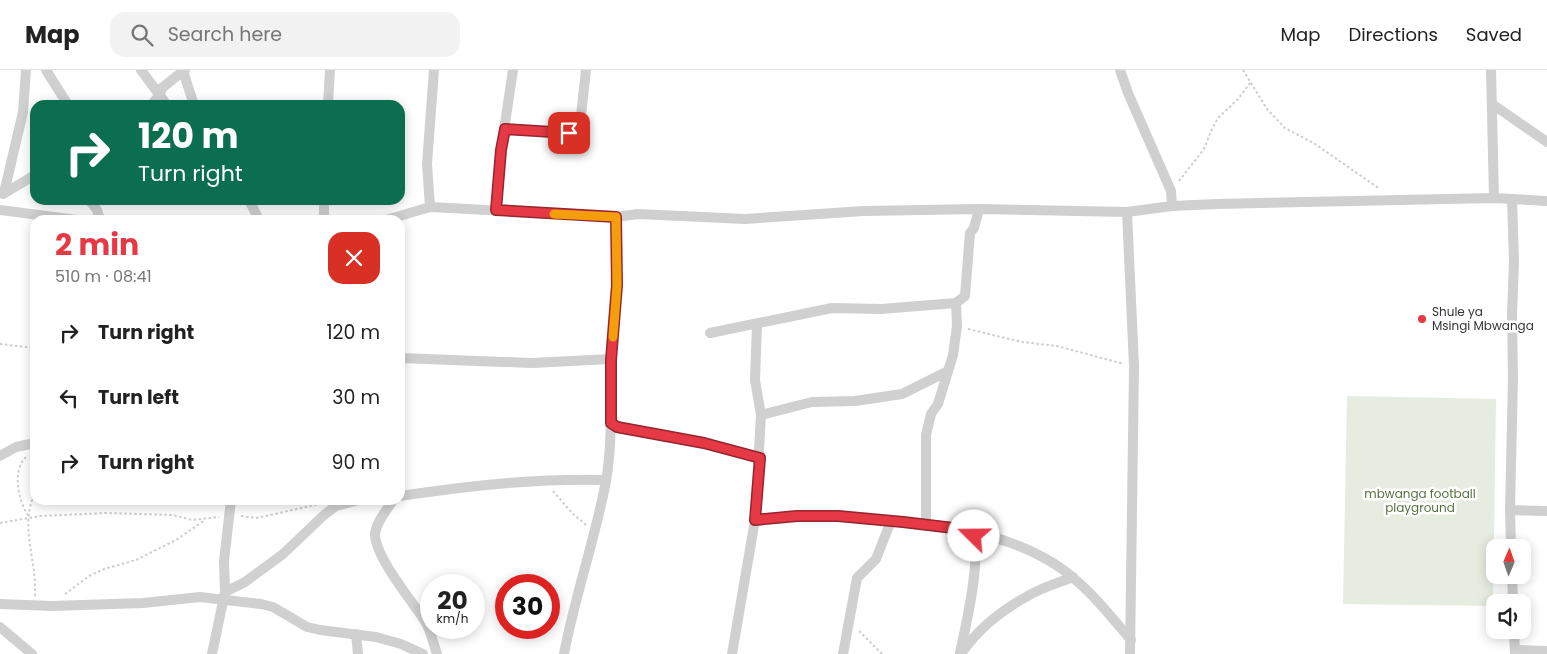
<!DOCTYPE html>
<html lang="en">
<head>
<meta charset="utf-8">
<style>
	:root { --surface:#fff; --page:#f2f2f2; --text:#222; --muted:#767676; --line:#e0e0e0; --accent:#e63946 }
	body { margin:0; font-family:Poppins,sans-serif; background:var(--page); color:var(--text); height:100vh; display:flex; flex-direction:column; font-size:19px; white-space:nowrap }
	* { box-sizing:border-box; margin:0 }
	p { font-size:16px; color:var(--muted) }
	.icon { flex:none; width:28px; height:28px; fill:none; stroke:currentColor; stroke-width:2; stroke-linecap:round; stroke-linejoin:round }
	.map { position:relative; flex:1; overflow:hidden }
	.side { position:absolute; left:30px; top:145px; width:375px; height:290px; display:flex; flex-direction:column; background:var(--surface); border-radius:15px; box-shadow:0 2px 12px #0003 }
	.side>* { flex:none }
	.banner { position:absolute; left:30px; top:30px; width:375px; height:105px; border-radius:15px; box-shadow:0 2px 12px #0003; background:#0b6e4f; color:#fff; overflow:hidden }
	.needle { width:32px; rotate:2deg }
	.tools { position:absolute; left:1486px; top:469px; display:grid; gap:10px }
	.tools a { display:grid; place-items:center; width:45px; height:45px; border-radius:10px; background:var(--surface); box-shadow:0 2px 12px #0003; font-size:25px }
	.speed { position:absolute; left:420px; top:504px; display:flex; gap:10px; font-size:25px; font-weight:700; text-align:center }
	.speed>* { display:grid; place-content:center; width:65px; height:65px; border-radius:50%; background:var(--surface); box-shadow:0 2px 12px #0003; line-height:1 }
	.speed small { font-size:12px; font-weight:400 }
	.speed .limit { border:8px solid #d22; background:#fff; color:#111 }
	.pin { position:absolute; display:grid; place-items:center; width:42px; height:42px; color:#fff; margin:-21px; border-radius:10px; box-shadow:0 2px 8px #0006 }
	.me { position:absolute; width:55px; margin:-28px; rotate:292deg; stroke-linejoin:round; filter:drop-shadow(0 0 4px #0008) }
	.turn { display:flex; align-items:center; gap:18px; height:105px; padding:0 25px; font-size:22px }
	.turn .icon { width:65px; height:65px; stroke-width:2.5 }
	.turn b { display:block; font-size:35px; line-height:42px }
	.round { display:grid; place-items:center; flex:none; width:52px; height:52px; border-radius:15px; background:var(--page) }
	.summary { display:flex; align-items:center; justify-content:space-between; height:85px; padding:0 25px }
	h1 { font-size:30px; font-weight:700; line-height:38px; color:var(--accent) }
	ul { padding:0; list-style:none }
	li { display:flex; align-items:center; gap:15px; height:65px; padding:0 25px }
	li div { flex:1 }
	li b { display:block; font-size:19px }
	li em { font-style:normal }
	header { display:flex; align-items:center; gap:30px; box-sizing:border-box; height:70px; padding:0 25px; background:var(--surface); border-bottom:1px solid var(--line) }
	header strong { font-size:24px }
	nav { display:flex; gap:28px; margin-inline-start:auto; font-size:18px }
	.search { width:350px; height:45px; background:var(--page); display:flex; align-items:center; gap:12px; box-sizing:border-box; padding:0 18px; border-radius:15px; color:var(--muted); font-size:19px }
	.map>svg:first-child { display:block }
	.green { fill:#e6ecdf }
	.lines { fill:none; stroke-linecap:round; stroke-linejoin:round }
	.path { stroke:#cdcdcd; stroke-width:2; stroke-dasharray:2.5 2.5; stroke-linecap:butt }
	.minor { stroke:#d0d0d0; stroke-width:10 }
	.route-casing { stroke:#96252e; stroke-width:12 }
	.route { stroke:#e63946; stroke-width:9 }
	.slow { stroke:#f59e0b; stroke-width:9 }
	.poi-dot { fill:#e63946; stroke:#fff; stroke-width:2 }
	.labels { text-anchor:middle; stroke-width:5; stroke-linejoin:round; paint-order:stroke }
	.poi-label { font-size:12px; fill:#333; stroke:#fff; text-anchor:start }
	.park-label { font-size:12px; fill:#56703f; stroke:#fff }
</style>
</head>
<body>
<header>
<strong>Map</strong>
<div class="search"><svg class="icon" aria-label="search" viewBox="0 0 24 24"><circle cx="10" cy="10" r="6"/><path d="M15 15l6 6"/></svg>Search here</div>
<nav><a>Map</a><a>Directions</a><a>Saved</a></nav>
</header>
<div class="map">
<svg width="1547" height="584" viewBox="0 0 1547 584">
	<rect width="100%" height="100%" fill="#fff"/>
	<!-- green -->
	<polygon class="green" points="1347,326 1496,329 1493,536 1343,534"/>
	<g class="lines">
		<!-- path -->
		<g class="path">
			<polyline points="1243,0 1267,39 1285,58 1315,74 1380,119"/>
			<polyline points="1179,111 1204,79 1211,61 1218,48 1238,29 1250,13"/>
			<polyline points="968,259 1022,272 1057,276 1124,294"/>
			<polyline points="0,274 35,278"/>
			<path d="M26,387C12,400 18,431 28,445"/>
			<polyline points="553,421 572,443 586,455"/>
			<polyline points="241,446 257,448 319,434"/>
			<polyline points="0,453 40,446 107,443 173,445 192,450 219,447"/>
			<polyline points="65,524 89,506 104,499 136,490 176,470 205,450"/>
			<path d="M35,526C37,488 19,458 35,422"/>
			<polyline points="859,561 882,584"/>
		</g>
		<!-- minor -->
		<g class="minor">
			<polyline points="46,0 68,35"/>
			<polyline points="141,0 167,35"/>
			<polyline points="185,0 183,1 194,35"/>
			<polyline points="1120,0 1128,23 1171,121 1172,136"/>
			<polyline points="1491,0 1494,128"/>
			<polyline points="1492,34 1547,72"/>
			<polyline points="151,35 160,25 162,18 183,1 183,0"/>
			<polyline points="328,35 330,0"/>
			<polyline points="505,59 569,63 580,55 586,0"/>
			<polyline points="4,123 23,42 26,0"/>
			<polyline points="3,124 35,105"/>
			<polyline points="89,130 97,140 100,150"/>
			<polyline points="249,130 259,150"/>
			<polyline points="430,137 427,94 434,0"/>
			<polyline points="0,140 77,150"/>
			<polyline points="496,140 501,80 513,0"/>
			<polyline points="1127,142 1134,296 1130,584"/>
			<polyline points="324,150 324,130"/>
			<polyline points="386,150 430,137 616,147 638,144 745,149 864,141 979,139 1127,142 1172,136 1217,134 1494,128 1547,131"/>
			<polyline points="710,263 832,238 881,239 956,233 965,226 970,163 974,158 979,139"/>
			<polyline points="400,288 532,293 611,289"/>
			<polyline points="761,345 812,332 855,331 902,324 948,301"/>
			<polyline points="611,353 617,357 704,373 760,388"/>
			<polyline points="0,386 16,377 35,373"/>
			<path d="M400,426C468,416 537,408 606,410"/>
			<path d="M393,430C387,440 376,452 375,464C375,487 412,531 425,551C431,561 433,573 437,584"/>
			<polyline points="1510,440 1547,441"/>
			<path d="M755,450C769,449 783,446 797,446C827,444 858,448 888,451C945,456 1003,462 1053,493C1084,512 1107,542 1131,570"/>
			<polyline points="926,454 926,365 931,344 938,334 953,285 957,256 956,233"/>
			<polyline points="1511,478 1510,440 1513,308 1512,245 1514,191 1512,129"/>
			<polyline points="1512,505 1513,532"/>
			<polyline points="225,522 245,512 283,484 324,445 336,436 359,430"/>
			<polyline points="0,534 52,536 143,533 200,527 261,534 273,537 307,557 320,560 376,567 401,574 423,584"/>
			<polyline points="0,557 32,584"/>
			<polyline points="1514,560 1515,584"/>
			<polyline points="356,564 358,584"/>
			<polyline points="1515,580 1547,581"/>
			<path d="M960,583C965,559 985,478 970,460"/>
			<polyline points="212,584 225,522 224,491 231,430"/>
			<path d="M564,584C575,525 595,470 606,411C613,371 610,331 611,291C611,265 616,240 617,215C617,193 616,170 616,147"/>
			<polyline points="732,584 755,450 761,345 755,310 757,254"/>
			<polyline points="843,584 857,508 876,489 891,451"/>
			<path d="M961,584C977,560 1001,541 1026,527C1040,518 1058,513 1073,507"/>
		</g>
	</g>
	<g class="lines">
		<!-- route casing -->
		<g class="route-casing">
			<polyline id="route" points="569,63 505,59 501,80 496,140 616,147 617,215 611,290 611,353 617,357 704,373 760,388 755,450 797,446 838,446 903,452 970,460 974,466"/>
		</g>
		<!-- route -->
		<use href="#route" class="route"/>
		<!-- slow -->
		<polyline class="slow" points="554,144 616,147 617,215 613,267"/>
	</g>
	<!-- markers -->
	<circle class="poi-dot" cx="1422" cy="249" r="5"/>
	<g class="labels">
		<!-- poi labels -->
		<g class="poi-label">
			<text x="1432" y="246">Shule ya<tspan x="1432" dy="14">Msingi Mbwanga</tspan></text>
		</g>
		<!-- park labels -->
		<g class="park-label">
			<text x="1420" y="428">mbwanga football<tspan x="1420" dy="14">playground</tspan></text>
		</g>
	</g>
</svg>
<div class="tools">
<a><svg class="needle" viewBox="-14 -14 28 28"><path d="M0-13l5 13h-10z" fill="#e53935"/><path d="M0 13l5-13h-10z" fill="#767676"/></svg></a>
<a><svg class="icon" aria-label="sound" viewBox="0 0 24 24"><path d="M4 9h4l5-4v14l-5-4H4zM17 9q2 3 0 6"/></svg></a>
</div>
<div class="speed"><div>20<small>km/h</small></div><div class="limit">30</div></div>
<div class="pin" style="left:569px;top:63px;background:#d93025"><svg class="icon" aria-label="arrive" viewBox="0 0 24 24"><path d="M6 21V4h12l-3 4 3 4H6"/></svg></div>
<svg class="me" style="left:974px;top:466px" viewBox="-20 -20 40 40"><circle r="19" fill="#fff"/><path d="M0-13L10 11 0 6-10 11z" fill="#e63946"/></svg>
<div class="banner">
<div class="turn"><svg class="icon" aria-label="right" viewBox="0 0 24 24"><path d="M7 20v-9h11M14 6l5 5-5 5"/></svg><div><b>120 m</b>Turn right</div></div>
</div>
<section class="side">
<div class="summary"><div><h1>2 min</h1><p>510 m · 08:41</p></div><a class="round" style="background:#d93025;color:#fff"><svg class="icon" aria-label="close" viewBox="0 0 24 24"><path d="M6 6l12 12M18 6L6 18"/></svg></a></div>
<ul>
<li><svg class="icon" aria-label="right" viewBox="0 0 24 24"><path d="M7 20v-9h11M14 6l5 5-5 5"/></svg><div><b>Turn right</b></div><em>120 m</em></li>
<li><svg class="icon" aria-label="left" viewBox="0 0 24 24"><path d="M17 20v-9H6M10 6l-5 5 5 5"/></svg><div><b>Turn left</b></div><em>30 m</em></li>
<li><svg class="icon" aria-label="right" viewBox="0 0 24 24"><path d="M7 20v-9h11M14 6l5 5-5 5"/></svg><div><b>Turn right</b></div><em>90 m</em></li>
</ul>
</section>
</div>
</body>
</html>
